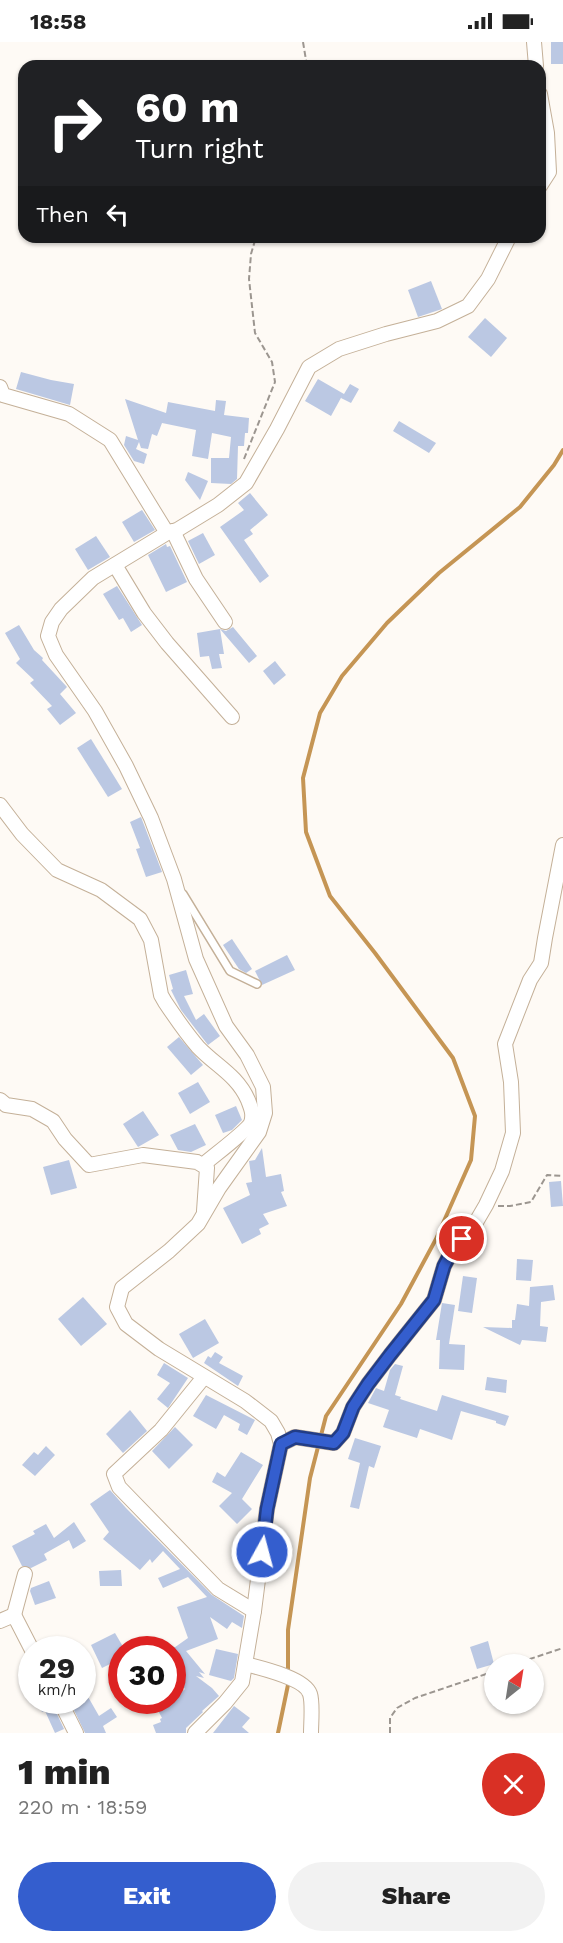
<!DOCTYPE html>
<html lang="en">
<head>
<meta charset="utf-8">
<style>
	:root { --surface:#fff; --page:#f2f2f2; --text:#222; --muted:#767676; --accent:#345ece }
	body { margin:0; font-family:"Work Sans",sans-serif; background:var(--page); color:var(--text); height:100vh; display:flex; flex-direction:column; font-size:22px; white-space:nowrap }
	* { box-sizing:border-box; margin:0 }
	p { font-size:20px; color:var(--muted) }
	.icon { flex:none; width:33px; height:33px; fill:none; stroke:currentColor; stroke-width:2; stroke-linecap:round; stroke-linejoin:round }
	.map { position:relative; height:1691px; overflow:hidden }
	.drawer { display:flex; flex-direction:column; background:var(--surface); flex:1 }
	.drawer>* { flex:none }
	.hud { position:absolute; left:18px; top:18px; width:528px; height:183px; border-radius:18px; box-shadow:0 2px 4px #0004; background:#202124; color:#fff; overflow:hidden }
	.needle { width:39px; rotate:30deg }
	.fabs { position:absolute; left:484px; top:1612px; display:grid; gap:12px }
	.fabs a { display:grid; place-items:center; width:60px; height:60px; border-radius:50%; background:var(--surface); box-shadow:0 2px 4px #0004; font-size:30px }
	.speed { position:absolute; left:18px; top:1594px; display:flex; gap:12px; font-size:30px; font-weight:700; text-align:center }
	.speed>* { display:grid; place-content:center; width:78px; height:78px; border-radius:50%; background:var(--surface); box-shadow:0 2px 4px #0004; line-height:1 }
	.speed small { font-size:15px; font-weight:400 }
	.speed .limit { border:9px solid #d22; background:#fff; color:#111 }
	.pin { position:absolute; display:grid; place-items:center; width:51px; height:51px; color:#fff; margin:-26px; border:3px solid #fff; border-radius:50%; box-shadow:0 2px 6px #0007 }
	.me { position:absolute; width:66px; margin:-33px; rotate:7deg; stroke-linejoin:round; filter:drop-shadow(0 0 4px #0008) }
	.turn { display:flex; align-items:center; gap:21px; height:126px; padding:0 18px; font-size:27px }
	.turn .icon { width:78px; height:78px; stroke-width:2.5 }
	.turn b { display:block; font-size:42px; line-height:51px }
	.then { display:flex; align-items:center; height:57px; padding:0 18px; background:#0003; gap:12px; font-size:22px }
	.round { display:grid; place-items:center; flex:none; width:63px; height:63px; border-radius:32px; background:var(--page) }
	.headline { display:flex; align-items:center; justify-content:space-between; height:102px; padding:0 18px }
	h1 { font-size:36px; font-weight:800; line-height:45px }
	.primary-button { display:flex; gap:12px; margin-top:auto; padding:12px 18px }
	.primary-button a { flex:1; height:69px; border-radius:36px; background:var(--accent); color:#fff; font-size:24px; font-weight:800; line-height:69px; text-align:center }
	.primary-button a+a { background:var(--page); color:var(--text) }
	.status { display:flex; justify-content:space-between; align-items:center; height:42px; padding:0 30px; background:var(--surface); direction:ltr }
	.status svg { height:16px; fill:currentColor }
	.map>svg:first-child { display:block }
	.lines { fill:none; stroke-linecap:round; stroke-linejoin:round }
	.stream { stroke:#c59554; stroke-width:4 }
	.building { fill:#bbc8e3 }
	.lane-casing { stroke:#c4b098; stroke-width:10 }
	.street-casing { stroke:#c4b098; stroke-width:16 }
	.path { stroke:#9c9690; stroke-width:2; stroke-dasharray:6 3; stroke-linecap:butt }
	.lane { stroke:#fff; stroke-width:7 }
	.street { stroke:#fff; stroke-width:14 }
	.route-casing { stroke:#223d86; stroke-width:15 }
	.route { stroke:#345ece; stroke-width:10 }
</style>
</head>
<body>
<div class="status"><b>18:58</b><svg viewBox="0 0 49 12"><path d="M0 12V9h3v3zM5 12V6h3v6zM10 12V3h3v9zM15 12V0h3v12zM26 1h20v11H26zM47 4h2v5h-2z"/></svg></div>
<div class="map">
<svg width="563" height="1691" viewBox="0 0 563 1691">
	<rect width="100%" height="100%" fill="#fefaf5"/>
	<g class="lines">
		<!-- stream -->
		<g class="stream">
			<polyline points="288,1630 288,1588 310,1436 326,1374 401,1262 436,1197 471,1118 475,1074 453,1016 375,911 330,854 306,790 303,736 320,671 342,634 387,581 439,531 520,465 554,423 563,408"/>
			<polyline points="278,1691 289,1638"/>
		</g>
	</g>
	<!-- building -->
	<g class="building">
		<rect x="551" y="0" width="12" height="22"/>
		<polygon points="431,239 442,267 418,275 408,248"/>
		<polygon points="485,276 507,296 491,315 468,295"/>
		<polygon points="21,330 51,338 74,342 70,363 16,347"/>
		<polygon points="318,337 344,352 350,342 359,347 351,361 341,356 342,354 331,374 305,359"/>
		<polygon points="125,357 166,371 168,360 215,369 216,358 226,359 224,373 249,376 248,391 245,391 244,404 238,404 237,437 231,442 211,441 211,416 229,416 231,395 212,391 208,417 192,414 196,388 162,381 157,394 152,392 148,407 141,406 139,400 136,407 147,412 144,422 134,419 124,403 126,394 138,398"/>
		<polygon points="399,379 436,401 429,411 393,389"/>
		<polygon points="188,430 208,439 200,458 185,438"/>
		<polygon points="250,451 268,473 250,488 253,492 244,498 269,534 260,541 220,485 244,468 238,461"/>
		<polygon points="142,468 155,488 134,500 122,480"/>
		<polygon points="203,491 215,513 199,522 188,499"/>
		<polygon points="96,494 110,515 88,528 75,507"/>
		<polygon points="166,502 167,505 170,504 187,540 166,550 148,513"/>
		<polygon points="117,544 142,583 131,590 123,576 119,578 103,552"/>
		<polygon points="19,583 34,608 43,616 42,618 67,645 60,652 76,671 60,683 47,667 52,664 30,641 34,638 16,621 20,617 5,591"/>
		<polygon points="233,585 257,614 249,621 220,587 224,612 219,612 222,626 212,627 209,614 200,615 197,591 220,587 226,589"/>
		<polygon points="275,619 286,633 274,643 263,629"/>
		<polygon points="91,697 122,747 108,755 77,706"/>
		<polygon points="141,775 162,830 146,835 136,807 140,806 130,780"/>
		<polygon points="232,897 252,927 246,931 239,927 223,903"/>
		<polygon points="287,913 295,928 262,943 255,929"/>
		<polygon points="186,928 193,952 184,954 196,978 204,972 220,994 208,1003 181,968 171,948 173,947 169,933"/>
		<polygon points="179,995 203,1023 191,1033 167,1005"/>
		<polygon points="198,1040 210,1060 190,1072 178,1051"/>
		<polygon points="236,1064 242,1078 232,1088 223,1091 215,1073"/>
		<polygon points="143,1069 159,1093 138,1105 123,1082"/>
		<polygon points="195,1082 206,1103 191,1110 178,1108 170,1093"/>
		<polygon points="262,1106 266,1135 281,1132 284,1149 281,1150 287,1164 263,1172 269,1182 259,1187 261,1192 242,1202 223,1166 250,1153 246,1141 252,1140 249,1119 255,1118"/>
		<polygon points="69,1118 77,1146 51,1153 43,1125"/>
		<polygon points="561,1139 563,1164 551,1165 549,1140"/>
		<polygon points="517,1217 533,1218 531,1239 516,1238"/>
		<polygon points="463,1234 477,1236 472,1271 458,1269"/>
		<polygon points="553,1243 555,1258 541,1260 540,1284 548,1285 546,1300 522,1298 520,1303 483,1285 512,1286 512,1278 515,1278 517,1262 529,1264 530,1245"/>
		<polygon points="83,1255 107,1282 81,1304 58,1277"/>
		<polygon points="442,1261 455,1263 449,1302 465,1303 464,1328 439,1327 440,1298 436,1298"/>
		<polygon points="205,1277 219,1301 193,1316 179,1292"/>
		<polygon points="215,1310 223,1315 219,1321 243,1334 238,1344 204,1321 208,1314 211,1316"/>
		<polygon points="164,1321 188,1336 168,1366 157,1357 170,1341 157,1333"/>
		<polygon points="395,1322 403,1324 395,1353 401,1355 400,1357 437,1369 442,1353 509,1374 506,1382 505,1384 496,1381 496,1379 461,1369 452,1398 420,1387 417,1396 383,1385 389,1368 368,1361 376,1346 384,1349 390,1328"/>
		<polygon points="487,1335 507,1338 506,1351 485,1348"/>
		<polygon points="206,1353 255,1378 247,1393 238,1388 240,1382 224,1373 216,1387 193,1374"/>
		<polygon points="130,1368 147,1389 123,1411 106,1392"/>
		<polygon points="175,1385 193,1403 169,1427 152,1409"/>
		<polygon points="355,1396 381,1404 374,1426 369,1424 359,1467 350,1465 360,1421 348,1417"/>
		<polygon points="46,1404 55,1413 35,1434 22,1423 34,1410 38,1413"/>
		<polygon points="241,1410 263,1423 242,1457 252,1467 237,1482 219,1464 232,1451 212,1440 217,1430 225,1435"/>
		<polygon points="110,1448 126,1466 212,1553 244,1574 242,1586 232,1580 227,1587 210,1575 218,1597 186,1609 205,1632 199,1630 204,1636 196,1634 212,1646 219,1654 202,1669 203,1670 186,1686 186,1691 156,1691 153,1683 161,1680 160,1677 162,1676 153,1659 172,1659 185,1647 172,1631 172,1608 171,1608 188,1596 177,1565 207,1555 188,1535 163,1546 158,1536 180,1527 163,1509 152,1521 150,1517 140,1528 103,1497 109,1490 90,1462"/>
		<polygon points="74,1480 86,1499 73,1507 69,1498 44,1512 47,1518 31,1526 22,1524 12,1504 35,1492 33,1489 46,1482 54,1496"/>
		<polygon points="121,1528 122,1544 100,1544 99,1529"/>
		<polygon points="49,1539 56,1556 35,1563 30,1549 31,1546"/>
		<polygon points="115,1591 122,1603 122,1616 102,1626 91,1603"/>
		<polygon points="488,1599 494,1622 477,1627 470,1605"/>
		<polygon points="216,1607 238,1612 234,1636 231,1639 209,1633"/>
		<polygon points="87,1653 99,1674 111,1666 117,1675 103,1684 106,1691 85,1691 71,1662 76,1659 82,1659 82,1655"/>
		<polygon points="37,1659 51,1659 64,1687 55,1691 45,1669 42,1670"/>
		<polygon points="234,1664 250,1676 242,1685 249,1691 213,1691"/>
	</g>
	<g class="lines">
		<!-- lane casing -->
		<g class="lane-casing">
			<polyline id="lane" points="183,852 230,929 257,942"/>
		</g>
		<!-- street casing -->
		<g class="street-casing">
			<g id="street">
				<polyline points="534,0 536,24"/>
				<polyline points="540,52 547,91 549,130 540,144"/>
				<polyline points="0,345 3,353 69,372 110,398 167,491"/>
				<polyline points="173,489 196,537 225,580"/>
				<polyline points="115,523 144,571 167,601 232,675"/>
				<path d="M0,763L22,792L57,828L101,848L140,877L151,898L161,953L165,960C175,975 186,991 198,1005C216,1024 237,1033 248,1058C251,1066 254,1072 251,1081C247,1089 212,1115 203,1123"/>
				<polyline points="0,1058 6,1063 32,1067 53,1079 65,1097 89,1123 143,1113 197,1120 207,1126 204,1169"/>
				<polyline points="204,1335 161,1388 114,1432 119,1445 218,1547 254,1569"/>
				<polyline points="281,1402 295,1395 334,1401 343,1391 353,1365 368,1342 390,1313 434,1258 444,1224 453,1207 472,1187 486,1163 502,1129 513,1091 511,1040 505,1002 530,938 541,921 545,896 563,803"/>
				<polyline points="14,1573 25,1532"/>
				<polyline points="0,1579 14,1573 32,1608"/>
				<path d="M245,1622C260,1626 305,1636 310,1652C313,1661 311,1681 311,1691"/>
				<polyline points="60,1659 76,1691"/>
				<polyline points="195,1691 225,1661 242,1640 254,1569 267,1467 281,1402 278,1391 271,1379 245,1359 159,1307 126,1282 117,1265 122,1246 169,1209 198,1182 219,1146 259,1090 265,1071 263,1045 247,1013 226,984 196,917 174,837 151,776 126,724 95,669 56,613 48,594 52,580 61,567 93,536 167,491 177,488 218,463 246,441 277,387 309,325 339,307 386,292 437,279 468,264 488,237 509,195"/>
			</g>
		</g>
		<!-- path -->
		<g class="path">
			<polyline points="303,0 307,24"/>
			<polyline points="244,417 275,340 272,320 255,291 249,237 251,212 256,195"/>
			<polyline points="498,1164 510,1164 531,1160 547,1133 563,1134"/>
			<polyline points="512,1623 563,1606"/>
			<polyline points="390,1691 390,1676 397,1666 415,1656 495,1629"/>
		</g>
		<!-- lane -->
		<use href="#lane" class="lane"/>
		<!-- street -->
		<use href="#street" class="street"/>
	</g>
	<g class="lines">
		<!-- route casing -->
		<g class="route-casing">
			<polyline id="route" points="262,1510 267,1467 281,1402 295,1395 334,1401 343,1391 353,1365 368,1342 390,1313 434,1258 444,1224 453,1207 462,1197"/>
		</g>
		<!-- route -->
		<use href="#route" class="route"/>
	</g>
</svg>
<div class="fabs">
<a><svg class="needle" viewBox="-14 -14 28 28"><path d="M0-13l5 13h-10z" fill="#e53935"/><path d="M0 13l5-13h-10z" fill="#767676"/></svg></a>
</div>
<div class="speed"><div>29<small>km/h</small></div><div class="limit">30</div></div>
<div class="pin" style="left:462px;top:1197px;background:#d93025"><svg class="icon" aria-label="arrive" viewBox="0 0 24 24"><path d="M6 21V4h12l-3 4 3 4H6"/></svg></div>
<svg class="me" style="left:262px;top:1510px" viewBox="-20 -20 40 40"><circle r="17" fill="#345ece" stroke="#fff" stroke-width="3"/><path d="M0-11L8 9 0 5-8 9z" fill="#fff"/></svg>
<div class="hud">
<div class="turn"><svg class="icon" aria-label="right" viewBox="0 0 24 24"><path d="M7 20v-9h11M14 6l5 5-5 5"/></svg><div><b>60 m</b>Turn right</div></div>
<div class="then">Then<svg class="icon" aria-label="left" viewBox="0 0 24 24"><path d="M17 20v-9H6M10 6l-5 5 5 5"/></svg></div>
</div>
</div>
<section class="drawer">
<div class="headline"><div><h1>1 min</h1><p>220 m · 18:59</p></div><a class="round" style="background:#d93025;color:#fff"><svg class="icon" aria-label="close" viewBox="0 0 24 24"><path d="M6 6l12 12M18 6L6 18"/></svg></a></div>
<div class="primary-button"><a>Exit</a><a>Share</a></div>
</section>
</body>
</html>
